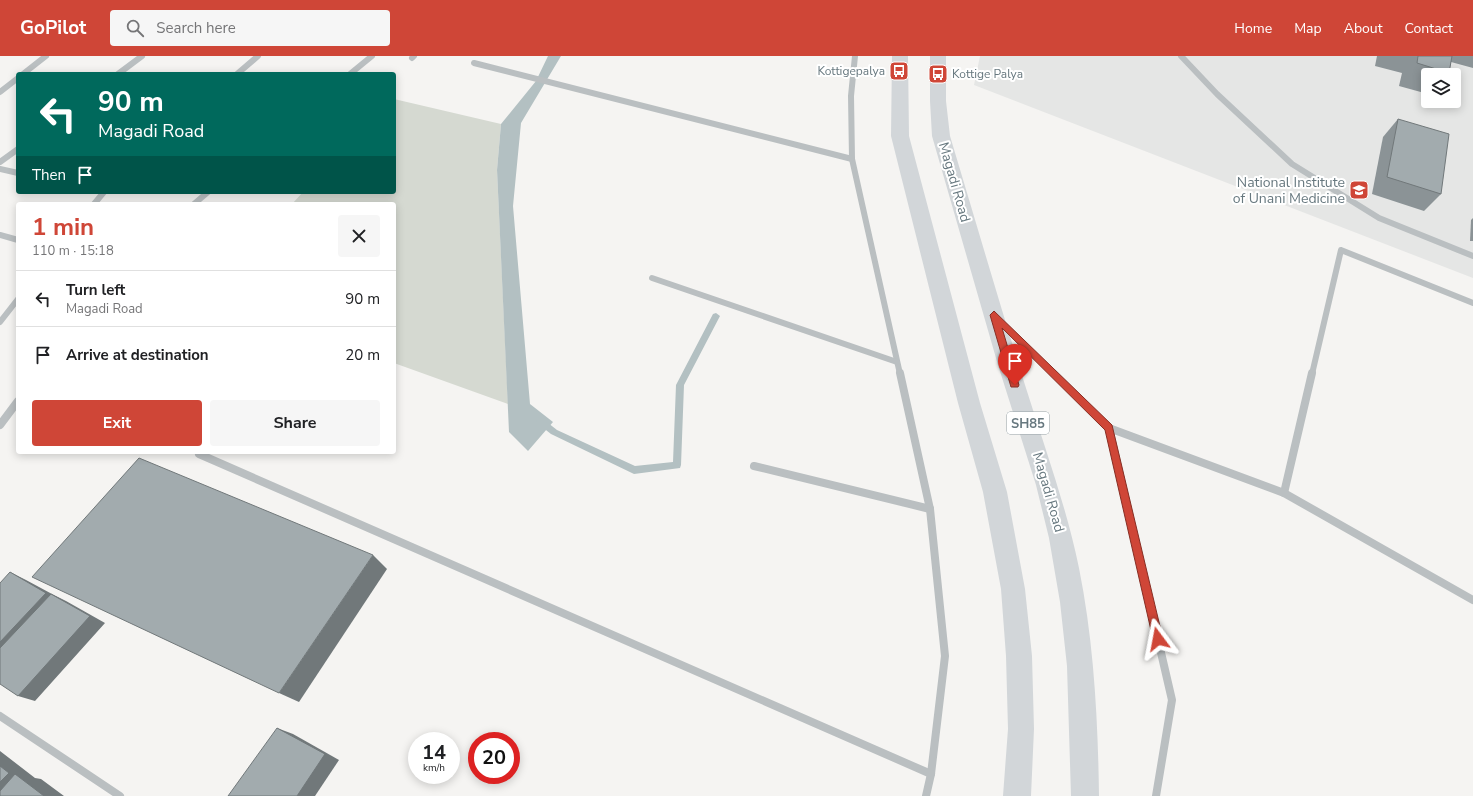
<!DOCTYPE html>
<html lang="en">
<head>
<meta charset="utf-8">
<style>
	:root { --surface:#fff; --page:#f6f6f6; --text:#202124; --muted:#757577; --line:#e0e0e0; --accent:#cf4637 }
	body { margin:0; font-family:"Nunito Sans",sans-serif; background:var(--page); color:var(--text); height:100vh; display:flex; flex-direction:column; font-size:15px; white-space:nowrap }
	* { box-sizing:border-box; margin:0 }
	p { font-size:13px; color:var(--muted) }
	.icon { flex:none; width:22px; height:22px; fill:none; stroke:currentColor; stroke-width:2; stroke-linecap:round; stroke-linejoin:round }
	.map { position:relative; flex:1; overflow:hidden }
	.drawer { position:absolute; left:16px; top:146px; width:380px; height:252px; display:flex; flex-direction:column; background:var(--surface); border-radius:4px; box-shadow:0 2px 10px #0003 }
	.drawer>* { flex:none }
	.banner { position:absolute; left:16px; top:16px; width:380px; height:122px; border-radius:4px; box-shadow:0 2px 10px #0003; background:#00695c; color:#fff; overflow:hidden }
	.tools { position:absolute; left:1421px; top:12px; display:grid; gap:8px }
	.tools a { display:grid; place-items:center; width:40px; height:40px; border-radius:4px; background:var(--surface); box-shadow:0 2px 10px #0003; font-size:20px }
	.speed { position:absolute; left:408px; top:676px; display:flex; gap:8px; font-size:20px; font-weight:700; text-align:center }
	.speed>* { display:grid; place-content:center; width:52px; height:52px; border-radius:50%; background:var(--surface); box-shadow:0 2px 10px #0003; line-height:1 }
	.speed small { font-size:10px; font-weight:400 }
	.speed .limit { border:6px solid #d22; background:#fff; color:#111 }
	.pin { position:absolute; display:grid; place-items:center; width:34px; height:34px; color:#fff; margin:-41px -17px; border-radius:50% 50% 50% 0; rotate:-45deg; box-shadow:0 0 4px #0007 }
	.pin .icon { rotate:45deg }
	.me { position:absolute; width:44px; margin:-22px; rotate:347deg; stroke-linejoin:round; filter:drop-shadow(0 0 3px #0008) }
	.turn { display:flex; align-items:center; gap:14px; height:84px; padding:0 16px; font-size:18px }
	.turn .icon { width:52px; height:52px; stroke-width:2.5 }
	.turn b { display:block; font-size:28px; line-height:34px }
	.then { display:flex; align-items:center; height:38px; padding:0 16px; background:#0003; gap:8px; font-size:15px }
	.round { display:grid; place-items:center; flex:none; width:42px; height:42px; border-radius:4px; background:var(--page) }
	.overview { display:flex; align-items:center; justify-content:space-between; height:68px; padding:0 16px }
	h1 { font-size:24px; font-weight:700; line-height:30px; color:var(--accent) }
	.cta { display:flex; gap:8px; margin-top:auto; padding:8px 16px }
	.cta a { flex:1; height:46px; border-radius:4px; background:var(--accent); color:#fff; font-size:16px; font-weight:700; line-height:46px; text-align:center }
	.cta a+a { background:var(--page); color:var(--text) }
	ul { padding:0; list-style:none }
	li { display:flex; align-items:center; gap:12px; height:56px; padding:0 16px; border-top:1px solid var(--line) }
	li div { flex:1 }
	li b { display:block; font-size:15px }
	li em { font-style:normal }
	header { display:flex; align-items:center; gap:24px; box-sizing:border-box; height:56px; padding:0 20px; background:var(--accent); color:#fff }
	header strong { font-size:19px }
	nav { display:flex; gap:22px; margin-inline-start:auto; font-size:14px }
	.search { width:280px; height:36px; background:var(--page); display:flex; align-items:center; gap:10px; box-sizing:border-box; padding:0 14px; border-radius:4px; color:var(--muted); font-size:15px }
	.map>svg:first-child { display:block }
	.built { fill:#e5e6e5; fill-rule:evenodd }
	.green { fill:#d5d9d1 }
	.water { fill:#b3c0c2 }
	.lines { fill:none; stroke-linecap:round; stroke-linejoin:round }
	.stream { fill:#b3c0c2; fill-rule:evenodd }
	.minor-far1 { stroke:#babfc1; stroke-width:6 }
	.minor { stroke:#babfc1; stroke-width:8 }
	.major { fill:#d2d6d9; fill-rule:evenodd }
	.wall { fill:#8b9396 }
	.shaded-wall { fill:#71787a }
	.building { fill:#a2abae; stroke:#71787a }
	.route { fill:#cf4637; stroke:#872e24 }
	.labels { text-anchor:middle; stroke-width:4; stroke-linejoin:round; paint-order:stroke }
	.far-poi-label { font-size:12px; fill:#67787f; stroke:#fff; text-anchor:end }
	.shield { fill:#fff; stroke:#95a0a5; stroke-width:1 }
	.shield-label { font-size:13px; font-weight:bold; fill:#67787f }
	.street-label { font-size:14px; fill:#67787f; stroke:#fff }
	.poi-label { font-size:14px; fill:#67787f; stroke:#fff; text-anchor:end }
</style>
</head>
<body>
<header>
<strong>GoPilot</strong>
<div class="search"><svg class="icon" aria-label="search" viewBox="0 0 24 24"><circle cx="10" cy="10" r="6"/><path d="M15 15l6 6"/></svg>Search here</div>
<nav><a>Home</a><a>Map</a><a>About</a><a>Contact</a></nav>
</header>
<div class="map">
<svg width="1473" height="740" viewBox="0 0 1473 740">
	<rect width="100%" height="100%" fill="#f5f4f2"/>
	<!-- built -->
	<path class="built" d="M980,0H1473V222L974,29ZM1428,19H1454V45H1428Z"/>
	<!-- green -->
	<polygon class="green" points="394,43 501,68 497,114 508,348 394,307 394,148 292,148 303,136 394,136"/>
	<!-- water -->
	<polygon class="water" points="548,0 561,0 521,67 513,150 530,348 553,366 528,395 509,376 497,114 501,68 536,25"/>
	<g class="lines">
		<!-- stream -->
		<polygon class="stream" points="716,257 720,260 684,329 681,409 680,412 634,418 551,378 537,367 536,365 537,363 543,363 557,374 635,410 673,406 676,329 713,258"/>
		<!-- minor-far1 -->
		<g class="minor-far1">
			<polyline points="855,0 851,40 852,103 900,318"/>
			<polyline points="1181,0 1217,38 1292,108 1379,162 1473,200"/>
			<polyline points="412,2 414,0"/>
			<polyline points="474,7 852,103"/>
			<polyline points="23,18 46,0"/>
			<polyline points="118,18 142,0"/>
			<polyline points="237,18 258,0"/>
			<polyline points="350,18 372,0"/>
			<polyline points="0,36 18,22"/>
			<polyline points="0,106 18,93"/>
			<polyline points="0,113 18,117"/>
			<polyline points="94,148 104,136"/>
			<polyline points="194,148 208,136"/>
			<polyline points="0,179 18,184"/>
			<polyline points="652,222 897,306"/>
			<polyline points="0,266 18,243"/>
			<polyline points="1001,266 1054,318"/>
			<polyline points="1312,318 1341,194 1473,247"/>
		</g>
		<!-- minor -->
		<g class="minor">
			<polyline points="900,317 930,453 945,600 931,718 926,740"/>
			<polyline points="1053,317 1109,372"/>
			<polyline points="0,369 18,345"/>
			<polyline points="199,398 931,718"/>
			<polyline points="754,410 930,453"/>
			<polyline points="1284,437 1312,317"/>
			<polyline points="0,660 120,740"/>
			<polyline points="1156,740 1172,644 1109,372 1284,437 1473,544"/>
		</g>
		<!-- major -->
		<g class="major">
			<polygon points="892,0 908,0 909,80 980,347 1007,436 1025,533 1032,600 1034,673 1031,740 1003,740 1008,673 1006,600 1001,533 983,436 958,347 891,80"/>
			<path d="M930,0H946V45L950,80C975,163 999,246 1025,329C1044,390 1066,449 1079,512C1094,587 1098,664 1099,740H1071L1067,610L1060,546L1049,482L1036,429L998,309L932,80L930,45Z"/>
		</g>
	</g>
	<!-- wall -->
	<g class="wall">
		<polygon points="1377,0 1473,0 1473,12 1451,6 1449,17 1447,19 1428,19 1428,38 1399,30 1402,17 1375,10"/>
		<polygon points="1398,63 1441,138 1424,155 1372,138 1383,81"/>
		<polygon points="1473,162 1473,185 1470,185 1471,164"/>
	</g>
	<!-- shaded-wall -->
	<g class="shaded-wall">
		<polygon points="373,499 387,513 299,646 279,637"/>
		<polygon points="10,516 26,524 52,538 66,545 105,567 35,645 18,640 0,611 0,586"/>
		<polygon points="277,672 293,678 339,704 315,740 297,740"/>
		<polygon points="0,695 35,722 41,723 64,740 0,740"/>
	</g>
	<!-- building -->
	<g class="building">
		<polygon points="1418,0 1452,0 1449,17 1417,7"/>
		<polygon points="1398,63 1449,78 1441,138 1387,121"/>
		<polygon points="139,402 373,499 279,637 32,521"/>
		<polygon points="10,516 46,537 0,586 0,527"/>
		<polygon points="51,538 90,560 18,640 0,628 0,592"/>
		<polygon points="277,672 325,698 297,740 228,740"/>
		<polygon points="0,710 9,717 0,726"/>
		<polygon points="15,718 44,740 0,740 0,735"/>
	</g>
	<!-- route -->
	<polygon class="route" points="994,255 1112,369 1163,583 1162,587 1158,588 1154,587 1153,583 1105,374 1002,272 1019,329 1018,331 1011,331 990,259"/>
	<!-- icons -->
	<defs>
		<g id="bus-square" transform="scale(1)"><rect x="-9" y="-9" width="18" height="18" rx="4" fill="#cf4637" stroke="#fff"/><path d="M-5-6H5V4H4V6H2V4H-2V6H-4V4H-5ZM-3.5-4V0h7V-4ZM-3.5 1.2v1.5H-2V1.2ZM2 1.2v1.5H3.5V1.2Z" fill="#fff"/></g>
		<g id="university-square" transform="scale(1)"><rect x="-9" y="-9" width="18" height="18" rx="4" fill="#cf4637" stroke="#fff"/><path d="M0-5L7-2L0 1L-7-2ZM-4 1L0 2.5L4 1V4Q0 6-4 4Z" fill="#fff"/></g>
	</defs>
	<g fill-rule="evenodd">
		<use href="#bus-square" x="899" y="15"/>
		<use href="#bus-square" x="938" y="18"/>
		<use href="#university-square" x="1359" y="134"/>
	</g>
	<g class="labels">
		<!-- far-poi labels -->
		<g class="far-poi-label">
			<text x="885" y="19">Kottigepalya</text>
			<text x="952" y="22" text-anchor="start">Kottige Palya</text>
		</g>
		<!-- shield labels -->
		<rect class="shield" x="1007" y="356" width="42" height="22" rx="3"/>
		<g class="shield-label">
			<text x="1028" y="372">SH85</text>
		</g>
		<!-- street labels -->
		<g class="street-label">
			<text transform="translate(955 126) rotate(74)" y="5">Magadi Road</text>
			<text transform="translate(1049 436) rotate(74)" y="5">Magadi Road</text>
		</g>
		<!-- poi labels -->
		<g class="poi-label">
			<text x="1345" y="131">National Institute<tspan x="1345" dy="16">of Unani Medicine</tspan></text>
		</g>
	</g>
</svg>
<div class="tools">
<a><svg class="icon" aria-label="layers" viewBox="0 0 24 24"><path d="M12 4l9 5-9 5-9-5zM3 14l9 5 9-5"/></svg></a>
</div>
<div class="speed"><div>14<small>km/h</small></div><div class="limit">20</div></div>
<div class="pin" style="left:1015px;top:329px;background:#d93025"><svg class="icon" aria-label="arrive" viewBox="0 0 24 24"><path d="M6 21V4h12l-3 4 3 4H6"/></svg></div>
<svg class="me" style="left:1158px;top:583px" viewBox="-20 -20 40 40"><path d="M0-17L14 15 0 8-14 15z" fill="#cf4637" stroke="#fff" stroke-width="4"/></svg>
<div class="banner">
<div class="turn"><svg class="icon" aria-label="left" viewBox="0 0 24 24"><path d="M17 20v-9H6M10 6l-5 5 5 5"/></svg><div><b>90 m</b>Magadi Road</div></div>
<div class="then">Then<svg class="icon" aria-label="arrive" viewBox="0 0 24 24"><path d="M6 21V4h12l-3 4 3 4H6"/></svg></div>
</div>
<section class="drawer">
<div class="overview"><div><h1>1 min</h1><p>110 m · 15:18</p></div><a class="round"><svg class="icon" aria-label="close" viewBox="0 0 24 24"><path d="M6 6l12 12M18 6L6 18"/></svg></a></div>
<ul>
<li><svg class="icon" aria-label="left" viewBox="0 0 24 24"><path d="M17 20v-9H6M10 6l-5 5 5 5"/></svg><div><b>Turn left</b><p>Magadi Road</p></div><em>90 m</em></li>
<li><svg class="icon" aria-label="arrive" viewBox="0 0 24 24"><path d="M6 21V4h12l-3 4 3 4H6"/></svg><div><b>Arrive at destination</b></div><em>20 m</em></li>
</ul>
<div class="cta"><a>Exit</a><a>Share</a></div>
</section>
</div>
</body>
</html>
